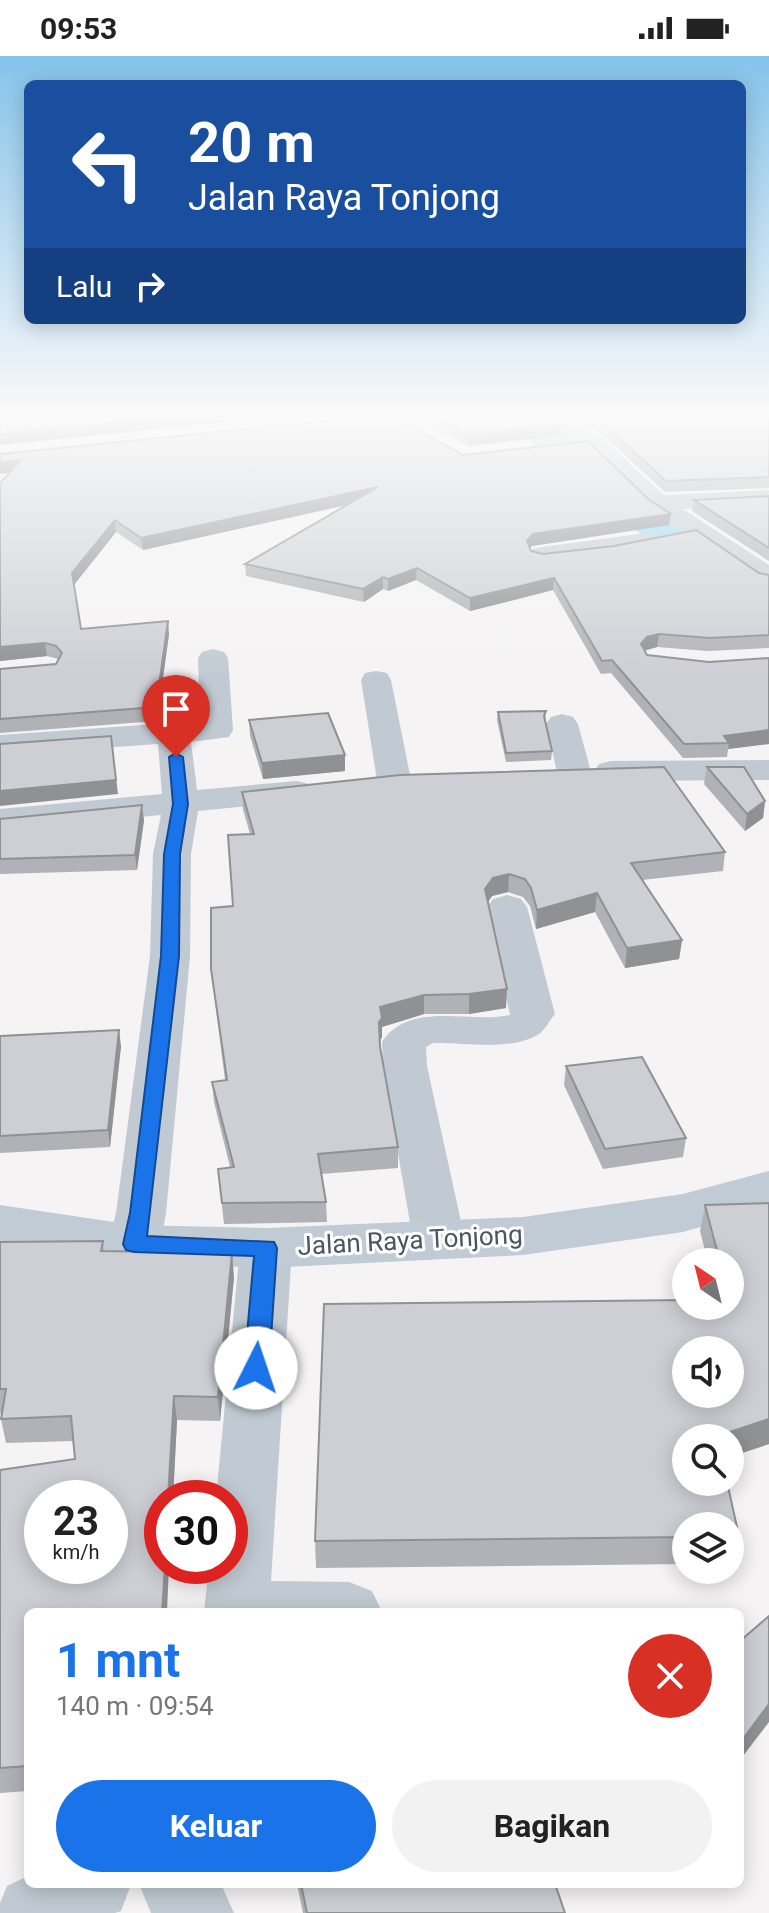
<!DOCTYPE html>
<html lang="id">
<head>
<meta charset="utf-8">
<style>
	:root { --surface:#fff; --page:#f2f2f2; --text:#222; --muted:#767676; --accent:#1a73e8 }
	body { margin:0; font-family:Roboto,sans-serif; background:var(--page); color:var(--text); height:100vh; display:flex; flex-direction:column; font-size:30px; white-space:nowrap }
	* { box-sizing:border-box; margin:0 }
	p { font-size:26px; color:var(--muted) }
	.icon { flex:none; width:44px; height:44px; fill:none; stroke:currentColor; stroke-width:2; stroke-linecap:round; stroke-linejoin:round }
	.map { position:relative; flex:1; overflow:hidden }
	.drawer { position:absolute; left:24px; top:1552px; width:720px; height:280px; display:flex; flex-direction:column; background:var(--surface); border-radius:12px; box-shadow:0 4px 20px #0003 }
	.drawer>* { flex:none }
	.top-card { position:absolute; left:24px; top:24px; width:722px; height:244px; border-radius:12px; box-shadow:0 4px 20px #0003; background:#1a4fa0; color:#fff; overflow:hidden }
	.needle { width:52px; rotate:325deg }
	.buttons { position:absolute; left:672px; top:1192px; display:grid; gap:16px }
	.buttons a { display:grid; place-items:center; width:72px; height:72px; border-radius:50%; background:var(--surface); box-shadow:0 4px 20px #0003; font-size:40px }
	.speed { position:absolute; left:24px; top:1424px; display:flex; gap:16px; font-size:40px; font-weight:700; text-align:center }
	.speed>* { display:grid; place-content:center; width:104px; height:104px; border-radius:50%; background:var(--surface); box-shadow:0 4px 20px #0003; line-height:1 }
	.speed small { font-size:20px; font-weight:400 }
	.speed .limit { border:12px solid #d22; background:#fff; color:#111 }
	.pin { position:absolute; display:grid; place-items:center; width:68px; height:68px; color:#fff; margin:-82px -34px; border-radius:50% 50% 50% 0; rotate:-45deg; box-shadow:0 0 8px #0007 }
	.pin .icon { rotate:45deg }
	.me { position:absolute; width:88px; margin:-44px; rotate:4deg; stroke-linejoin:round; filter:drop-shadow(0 0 6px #0008) }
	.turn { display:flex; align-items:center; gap:28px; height:168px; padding:0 32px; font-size:36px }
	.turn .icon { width:104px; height:104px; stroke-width:2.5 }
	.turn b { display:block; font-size:56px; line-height:68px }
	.then { display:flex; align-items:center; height:76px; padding:0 32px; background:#0003; gap:16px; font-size:30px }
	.round { display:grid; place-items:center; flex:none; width:84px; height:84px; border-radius:42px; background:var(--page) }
	.summary { display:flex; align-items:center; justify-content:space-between; height:136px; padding:0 32px }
	h1 { font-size:48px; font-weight:700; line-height:60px; color:var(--accent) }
	.primary-button { display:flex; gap:16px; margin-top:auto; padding:16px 32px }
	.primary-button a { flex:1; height:92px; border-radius:48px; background:var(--accent); color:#fff; font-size:32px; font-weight:700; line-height:92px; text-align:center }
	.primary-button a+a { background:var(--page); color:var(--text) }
	.status { display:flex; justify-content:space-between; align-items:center; height:56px; padding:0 40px; background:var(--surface); direction:ltr }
	.status svg { height:22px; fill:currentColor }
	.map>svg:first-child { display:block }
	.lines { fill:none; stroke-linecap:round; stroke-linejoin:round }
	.river { fill:#90daee; fill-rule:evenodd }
	.street { fill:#c1cad2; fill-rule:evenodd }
	.secondary { fill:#c1cbd6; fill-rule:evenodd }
	.wall { fill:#b0b2b7 }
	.shaded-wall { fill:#909195 }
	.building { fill:#cdcfd5; stroke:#909195; stroke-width:2; fill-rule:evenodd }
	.route { fill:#1a73e8; stroke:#114b97; stroke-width:2 }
	.labels { text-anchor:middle; stroke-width:6; stroke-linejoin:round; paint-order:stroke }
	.near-street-label { font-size:26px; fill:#4a5661; stroke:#fff }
</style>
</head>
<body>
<div class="status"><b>09:53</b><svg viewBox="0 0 49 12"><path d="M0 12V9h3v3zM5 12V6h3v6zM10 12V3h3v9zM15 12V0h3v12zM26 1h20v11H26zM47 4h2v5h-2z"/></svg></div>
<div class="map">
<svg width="769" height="1857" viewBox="0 0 769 1857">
	<rect width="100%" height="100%" fill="#f5f3f3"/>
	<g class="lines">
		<!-- river -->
		<polygon class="river" points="506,362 558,362 769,525 769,572 748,567 513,372"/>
		<!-- street -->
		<g class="street">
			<polygon points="550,362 575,362 601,381 664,439 769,434 769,448 683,453 769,509 769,529 759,527 649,452"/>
			<polygon points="646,477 655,480 659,485 655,490 542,507 533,505 529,499 533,493 542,491"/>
			<polygon points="213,593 224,596 228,602 233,674 229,681 191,686 197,734 297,725 309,728 314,735 309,742 297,745 198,755 191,798 190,900 166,1157 160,1188 152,1201 134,1207 116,1201 108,1188 116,1157 150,900 153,798 161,759 0,775 0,753 162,738 158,688 0,699 0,679 200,665 198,602 202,596"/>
			<polygon points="376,615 387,617 391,624 411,724 406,731 394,734 382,731 377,724 361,624 365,617"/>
			<polygon points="562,658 573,661 578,668 591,716 586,723 574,726 562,723 557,716 546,668 551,661"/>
			<polygon points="769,704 769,724 611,725 599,722 594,715 599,708 611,705"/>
			<path d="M507,839L521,843L527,851L555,958C550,964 545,974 539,978C510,996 465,986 433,987L426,991L427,1010L465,1184L457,1197L439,1202L421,1197L413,1184L383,1010L382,986C410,944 469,968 510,959L487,851L493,843Z"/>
			<polygon points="266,1173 284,1179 292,1192 271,1525 349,1526 372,1535 382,1556 204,1556 209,1510 230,1510 230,1442 216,1442 240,1192 248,1179"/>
			<polygon points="28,1820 28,1828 131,1828 121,1855 115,1857 0,1857 0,1847 7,1830"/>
			<polygon points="139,1828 221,1828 234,1857 151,1857"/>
		</g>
		<!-- secondary -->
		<polygon class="secondary" points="769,1115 769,1151 683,1176 523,1199 266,1212 134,1207 0,1187 0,1149 134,1169 266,1172 523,1161 683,1138"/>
	</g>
	<!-- wall -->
	<g class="wall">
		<polygon points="416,362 559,362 566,368 566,379 467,390"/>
		<polygon points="579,362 769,362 769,432 665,436 603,379"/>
		<polygon points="0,398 463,399 669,469 532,490 530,493 531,495 543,498 759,517 769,519 769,592 708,595 657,591 645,595 647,599 769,688 728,693 727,701 683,702 611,617 601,618 553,534 470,555 416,524 388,535 383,533 364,546 246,520 245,508 347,449 143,494 116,476 74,529 81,573 169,578 157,665 0,677 0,613 56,608 58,603 47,600 0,605 0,427 9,417 0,418"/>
		<polygon points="769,440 769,505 692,455 694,444"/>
		<polygon points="546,655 545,665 552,695 551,704 506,706 497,664 498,656"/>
		<polygon points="249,664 345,715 263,723 250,680"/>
		<polygon points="707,711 765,745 763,762 745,775 704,728"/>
		<polygon points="242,736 725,796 723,815 642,824 682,884 679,903 625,912 595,856 536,873 530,850 523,841 508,836 492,840 488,846 506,952 469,958 424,958 382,971 382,981 380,985 380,991 398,1091 398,1112 321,1118 326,1146 327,1166 224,1168 218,1113 230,1111 214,1046 212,1026 225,1024 211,913 233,850 250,778 243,753"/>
		<polygon points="0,763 144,764 137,814 0,818"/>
		<polygon points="0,980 121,990 110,1091 0,1097"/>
		<polygon points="566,1010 686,1082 683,1101 603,1113 564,1029"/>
		<polygon points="769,1147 769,1388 730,1401 730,1382 686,1382 739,1480 733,1507 730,1507 730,1470 686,1470 686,1508 316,1512 315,1485 730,1250 730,1206 708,1206 700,1175 705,1149"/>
		<polygon points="103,1185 104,1195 234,1221 220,1365 177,1364 173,1442 162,1442 28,1556 28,1735 0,1737 0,1414 75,1403 73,1385 6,1387 1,1363 2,1357 0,1357 0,1186"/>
		<polygon points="297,1828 555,1828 565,1857 303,1857"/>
	</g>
	<!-- shaded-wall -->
	<g class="shaded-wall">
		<polygon points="166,362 271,362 0,389 0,378"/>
		<polygon points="566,368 566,379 467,390 467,379"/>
		<polygon points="21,404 22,415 0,418 0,407"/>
		<polygon points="378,431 378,442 143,494 141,482"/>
		<polygon points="671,458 669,469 532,490 526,497 527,485 533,478"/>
		<polygon points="115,464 116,476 73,530 72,517"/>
		<polygon points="417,512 416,524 388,535 388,523"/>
		<polygon points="383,521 383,533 364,546 363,533"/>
		<polygon points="554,522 553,534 470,555 470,542"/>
		<polygon points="168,565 169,578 157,665 156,651"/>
		<polygon points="659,578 657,591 645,594 640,601 641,588 647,581"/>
		<polygon points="45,587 47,600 0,605 0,591"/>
		<polygon points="769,674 769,688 728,693 729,687 724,680"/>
		<polygon points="111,680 118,738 0,750 0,735"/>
		<polygon points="345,699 345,715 263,723 262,707"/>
		<polygon points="765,745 763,762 745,775 747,758"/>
		<polygon points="142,749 144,764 137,814 135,799"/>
		<polygon points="509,818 508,836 492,840 484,852 485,833 493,822"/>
		<polygon points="597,837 595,856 536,873 537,854"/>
		<polygon points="682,884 679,903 625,912 627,892"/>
		<polygon points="507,933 506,952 469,958 469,938"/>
		<polygon points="424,939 424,958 382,971 382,981 379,986 380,951"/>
		<polygon points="119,974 121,990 110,1091 108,1074"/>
		<polygon points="232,1197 234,1221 220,1365 218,1341"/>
		<polygon points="174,1340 177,1364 173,1442 168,1442"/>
		<polygon points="769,1363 769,1388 730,1401 730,1382 717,1382 718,1380"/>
		<polygon points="165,1510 169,1510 167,1556 162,1556"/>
		<polygon points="769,1648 769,1666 740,1704 740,1687"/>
	</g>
	<!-- building -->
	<g class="building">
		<polygon points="0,362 166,362 0,378"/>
		<polygon points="354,362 396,362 463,399 588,385 648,443 671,458 533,478 527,485 531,495 543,498 614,490 696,474 759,517 769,519 769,579 710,582 659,578 647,581 641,588 647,599 709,606 769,602 769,674 724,680 729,687 684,688 612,604 602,605 554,522 470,542 417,512 388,523 383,521 363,533 245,508 378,431 141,482 115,464 72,517 81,573 168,565 156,651 0,663 0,613 56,608 62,597 56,590 45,587 0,591 0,427 21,404 0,407 0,398"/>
		<polygon points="435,362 559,362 566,368 467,379"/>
		<polygon points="595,362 769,362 769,421 666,425 604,368"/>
		<polygon points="769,440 769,492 694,444"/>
		<polygon points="546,655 544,660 552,695 506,697 498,656"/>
		<polygon points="328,657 345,699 262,707 249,664"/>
		<polygon points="111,680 116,724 0,735 0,688"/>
		<polygon points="664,711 725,796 631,807 682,884 627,892 597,837 537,854 531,832 525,823 509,818 493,822 485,833 507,933 469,938 424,939 380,951 382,962 379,966 380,991 398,1091 318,1098 326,1146 222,1147 218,1113 234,1111 212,1026 227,1024 211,913 211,852 233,850 228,779 254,778 242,736 400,719"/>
		<polygon points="707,711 744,711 765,745 747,758"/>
		<polygon points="142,749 135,799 0,803 0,763"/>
		<polygon points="119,974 108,1074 0,1080 0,980"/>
		<polygon points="642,1001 686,1082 605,1093 566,1010"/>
		<path d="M769,1147V1363L718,1380V1382H686V1426H727L739,1480H730V1470H686V1481L315,1485L324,1248L686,1244V1250H730V1206H720L705,1149ZM686,1294H730V1338H686Z"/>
		<path d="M103,1185L101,1195L232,1197L218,1341L174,1340L168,1442H162V1510H165L162,1556H28V1710L0,1712V1414L75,1403L71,1360L1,1363L6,1333H0V1186ZM42,1442H110V1510H42Z"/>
		<polygon points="769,1560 769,1648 740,1687 740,1585"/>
		<polygon points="301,1828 555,1828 565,1857 307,1857"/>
	</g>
	<!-- sky -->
	<linearGradient id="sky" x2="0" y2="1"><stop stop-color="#85c3ea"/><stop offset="0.58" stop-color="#fafafa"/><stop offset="1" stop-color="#fafafa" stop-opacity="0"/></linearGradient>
	<rect width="769" height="622" fill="url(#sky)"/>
	<!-- route -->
	<polygon class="route" points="176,697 183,701 188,748 180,798 179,900 147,1180 274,1186 277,1192 269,1312 265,1319 256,1322 248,1319 244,1312 254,1200 134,1196 126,1194 123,1188 130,1157 161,900 164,798 173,748 169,701"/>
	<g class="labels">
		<!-- near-street labels -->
		<g class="near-street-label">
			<text transform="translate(410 1184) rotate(-3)" y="9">Jalan Raya Tonjong</text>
		</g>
	</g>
</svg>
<div class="buttons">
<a><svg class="needle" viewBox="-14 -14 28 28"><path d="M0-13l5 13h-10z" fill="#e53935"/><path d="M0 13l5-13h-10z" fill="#767676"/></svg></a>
<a><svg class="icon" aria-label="sound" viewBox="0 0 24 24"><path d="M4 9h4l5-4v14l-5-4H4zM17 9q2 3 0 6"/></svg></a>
<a><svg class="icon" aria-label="search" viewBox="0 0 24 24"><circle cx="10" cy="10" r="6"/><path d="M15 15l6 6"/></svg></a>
<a><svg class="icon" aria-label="layers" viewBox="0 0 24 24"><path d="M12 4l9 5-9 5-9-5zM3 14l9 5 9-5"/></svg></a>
</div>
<div class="speed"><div>23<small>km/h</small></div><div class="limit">30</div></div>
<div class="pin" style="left:176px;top:701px;background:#d93025"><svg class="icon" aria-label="arrive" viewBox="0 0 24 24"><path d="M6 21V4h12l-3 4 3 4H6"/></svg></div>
<svg class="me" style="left:256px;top:1312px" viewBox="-20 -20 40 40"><circle r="19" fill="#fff"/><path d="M0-13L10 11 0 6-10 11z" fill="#1a73e8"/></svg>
<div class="top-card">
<div class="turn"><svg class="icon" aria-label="left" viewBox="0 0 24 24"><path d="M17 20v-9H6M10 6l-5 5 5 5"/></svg><div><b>20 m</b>Jalan Raya Tonjong</div></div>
<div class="then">Lalu<svg class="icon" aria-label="right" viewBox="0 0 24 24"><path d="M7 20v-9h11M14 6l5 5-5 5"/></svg></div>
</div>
<section class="drawer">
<div class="summary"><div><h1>1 mnt</h1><p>140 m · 09:54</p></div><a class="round" style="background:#d93025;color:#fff"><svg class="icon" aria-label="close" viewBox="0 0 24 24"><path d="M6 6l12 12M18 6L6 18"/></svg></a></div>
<div class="primary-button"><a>Keluar</a><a>Bagikan</a></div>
</section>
</div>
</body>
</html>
